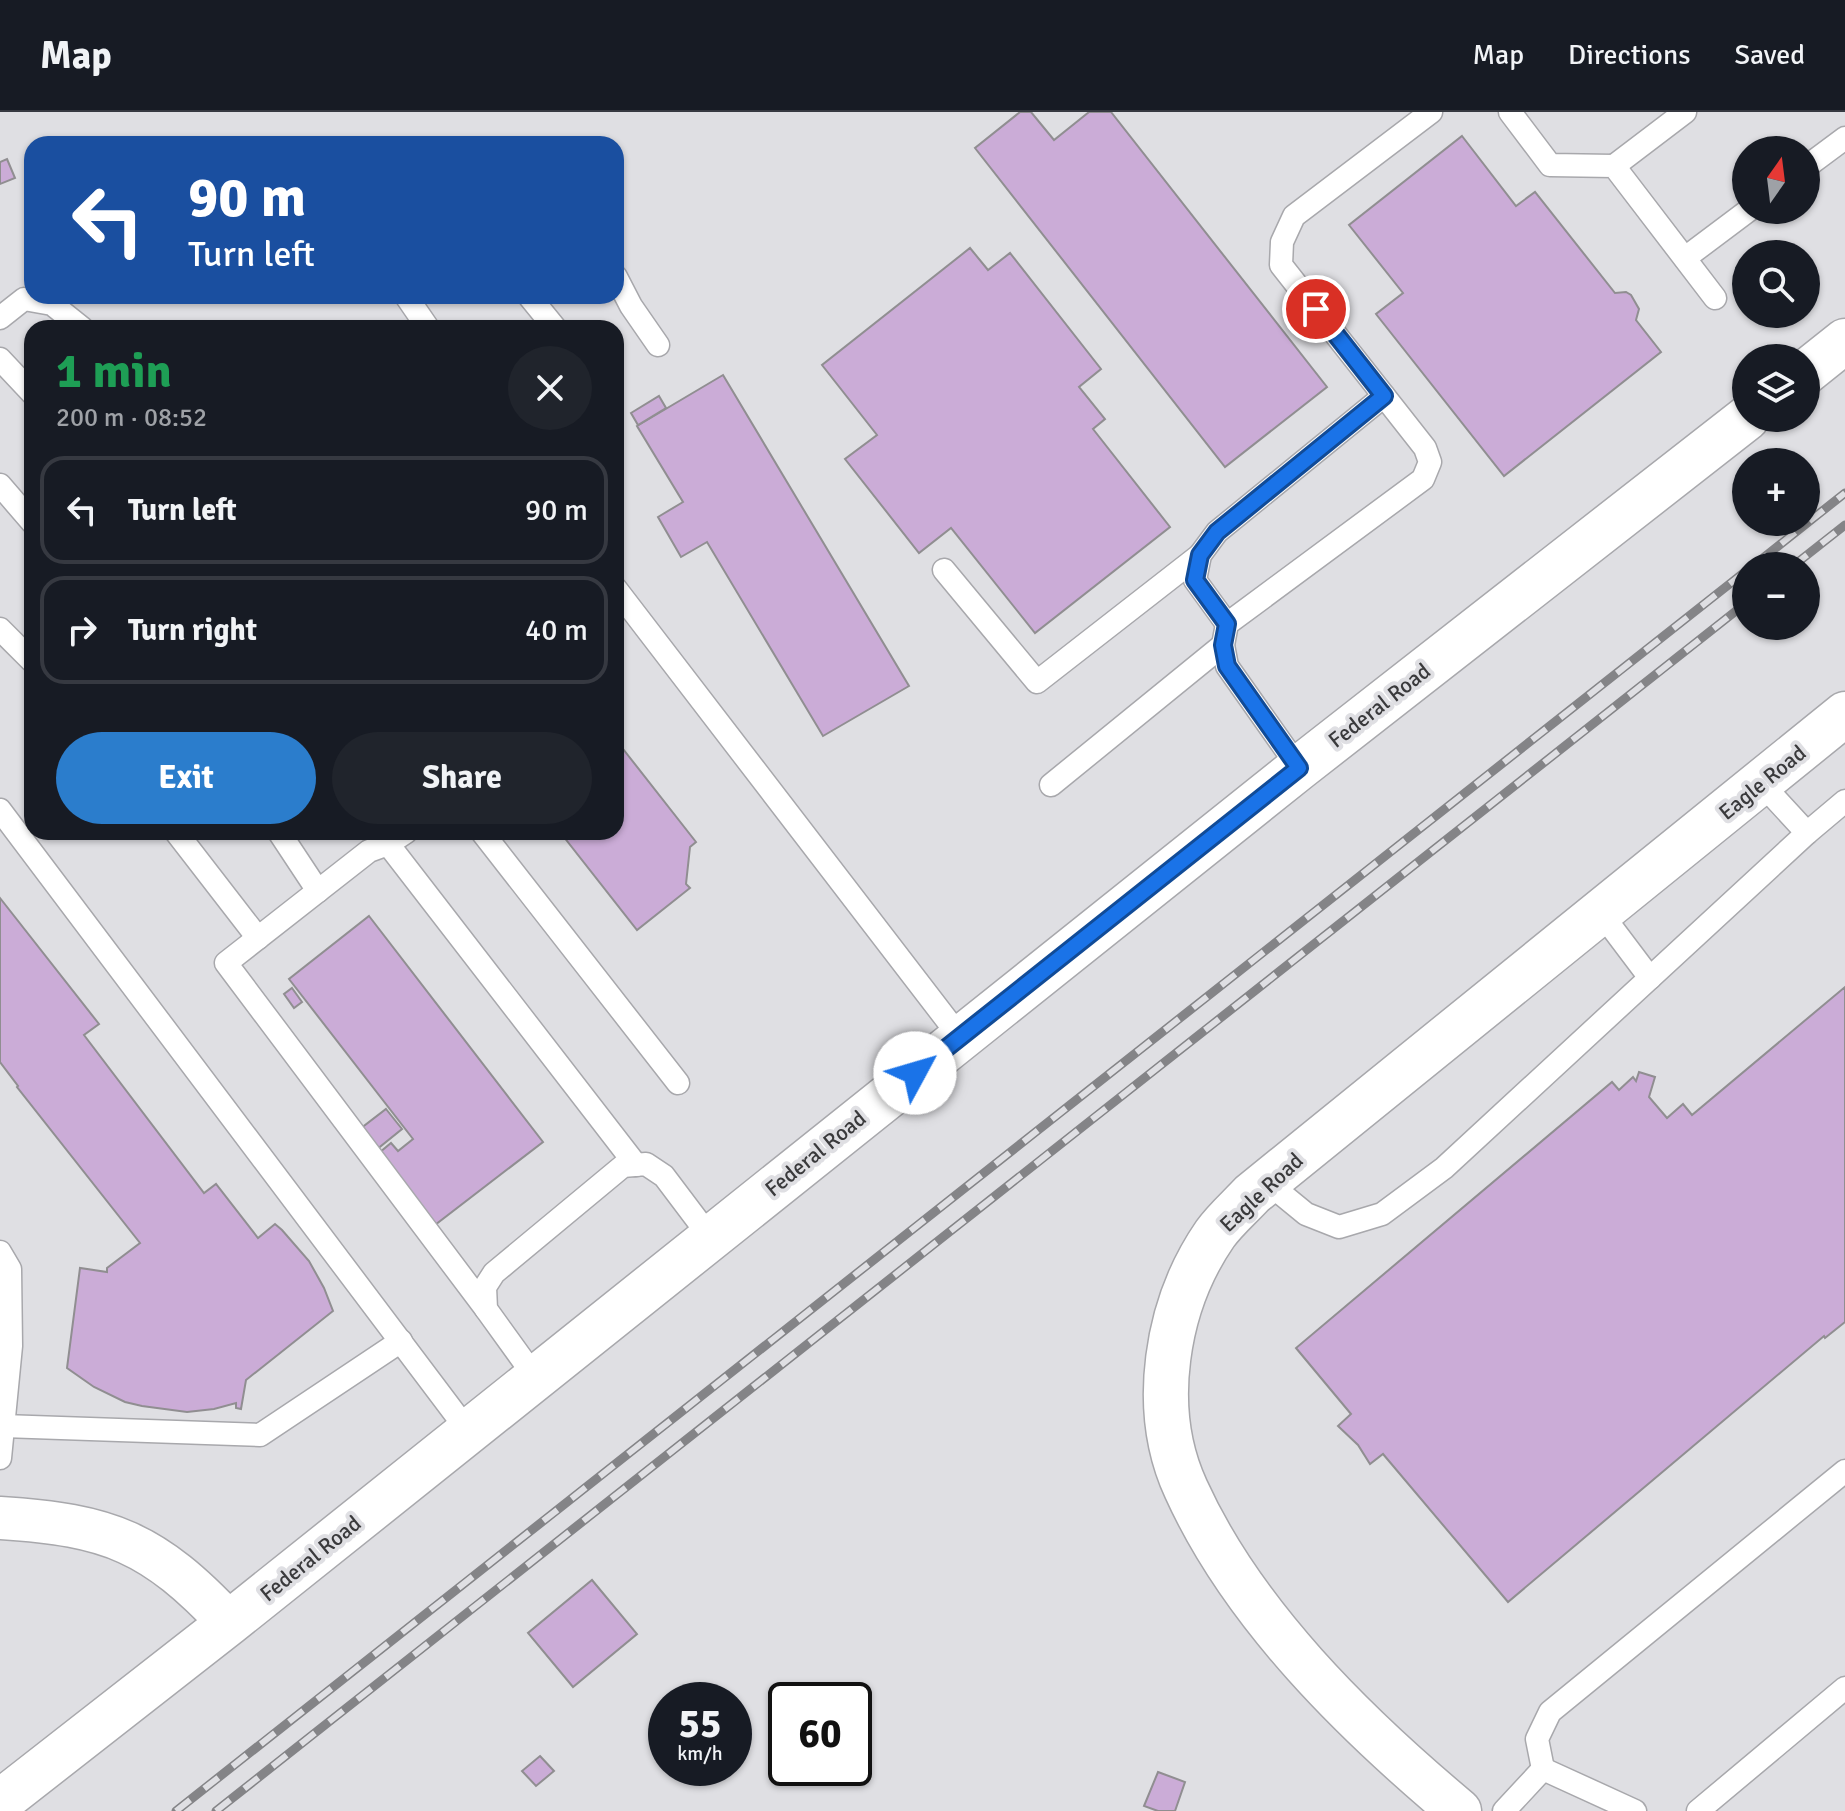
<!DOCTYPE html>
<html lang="en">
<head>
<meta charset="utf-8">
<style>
	:root { --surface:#171b24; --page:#20242c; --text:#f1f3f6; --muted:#9ea1a6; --line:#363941; --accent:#2b7dcc }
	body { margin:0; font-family:Signika,sans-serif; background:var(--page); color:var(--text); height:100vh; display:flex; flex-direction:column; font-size:30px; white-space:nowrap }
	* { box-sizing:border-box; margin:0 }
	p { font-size:26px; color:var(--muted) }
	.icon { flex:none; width:44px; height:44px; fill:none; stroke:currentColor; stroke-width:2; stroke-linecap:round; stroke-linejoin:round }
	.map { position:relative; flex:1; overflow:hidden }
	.sheet { position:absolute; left:24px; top:208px; width:600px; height:520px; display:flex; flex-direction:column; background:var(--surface); border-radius:24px; box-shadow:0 2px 6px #0004 }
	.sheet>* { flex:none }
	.guide { position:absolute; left:24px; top:24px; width:600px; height:168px; border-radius:24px; box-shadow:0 2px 6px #0004; background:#1a4fa0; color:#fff; overflow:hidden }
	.needle { width:52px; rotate:14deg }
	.fabs { position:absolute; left:1732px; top:24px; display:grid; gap:16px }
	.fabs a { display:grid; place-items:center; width:88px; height:88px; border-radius:50%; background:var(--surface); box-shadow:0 2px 6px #0004; font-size:40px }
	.speed { position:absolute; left:648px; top:1570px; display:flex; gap:16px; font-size:40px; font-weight:700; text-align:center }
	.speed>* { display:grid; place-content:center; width:104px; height:104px; border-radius:50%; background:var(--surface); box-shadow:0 2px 6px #0004; line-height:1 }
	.speed small { font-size:20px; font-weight:400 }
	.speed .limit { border:4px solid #111; border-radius:12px; background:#fff; color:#111 }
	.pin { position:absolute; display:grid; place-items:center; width:68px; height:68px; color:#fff; margin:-34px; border:4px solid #fff; border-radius:50%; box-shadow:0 2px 8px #0007 }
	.me { position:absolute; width:88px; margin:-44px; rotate:51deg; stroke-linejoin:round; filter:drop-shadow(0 0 6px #0008) }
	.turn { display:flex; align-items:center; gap:28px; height:168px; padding:0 32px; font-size:36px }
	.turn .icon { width:104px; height:104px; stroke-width:2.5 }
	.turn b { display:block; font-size:56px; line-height:68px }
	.round { display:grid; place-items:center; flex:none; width:84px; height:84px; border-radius:42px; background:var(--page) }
	.headline { display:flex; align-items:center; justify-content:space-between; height:136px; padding:0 32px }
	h1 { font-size:48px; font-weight:700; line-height:60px; color:#1e9e55 }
	.primary-button { display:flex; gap:16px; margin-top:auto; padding:16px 32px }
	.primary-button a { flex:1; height:92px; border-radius:48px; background:var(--accent); color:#fff; font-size:32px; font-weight:700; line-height:92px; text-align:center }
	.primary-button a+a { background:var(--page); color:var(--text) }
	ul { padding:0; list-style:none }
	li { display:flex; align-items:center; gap:24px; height:108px; margin:0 16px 12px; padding:0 16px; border:4px solid var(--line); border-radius:24px }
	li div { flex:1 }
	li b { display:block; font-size:30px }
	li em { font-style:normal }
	header { display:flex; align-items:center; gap:48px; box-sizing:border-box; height:112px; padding:0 40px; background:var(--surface); border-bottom:2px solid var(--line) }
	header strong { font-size:38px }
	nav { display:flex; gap:44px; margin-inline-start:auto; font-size:28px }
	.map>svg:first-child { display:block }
	.building { fill:#cbacd7; stroke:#908e91; stroke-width:2 }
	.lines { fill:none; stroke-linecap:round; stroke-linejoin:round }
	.lane-casing { stroke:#a8a8ac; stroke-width:25 }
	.street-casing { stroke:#a8a8ac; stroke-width:45 }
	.secondary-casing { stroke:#a8a8ac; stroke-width:47 }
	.primary-casing { stroke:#a8a8ac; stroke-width:47 }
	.lane { stroke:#fff; stroke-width:22 }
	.street { stroke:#fff; stroke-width:42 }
	.secondary { stroke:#fff; stroke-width:44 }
	.primary { stroke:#fff; stroke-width:44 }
	.rail-casing { stroke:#848487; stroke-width:9 }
	.rail { stroke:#dfdfe3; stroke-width:6; stroke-dasharray:18; stroke-linecap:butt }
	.route-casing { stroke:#114b97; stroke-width:20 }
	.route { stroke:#1a73e8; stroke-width:14 }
	.labels { text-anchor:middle; stroke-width:8; stroke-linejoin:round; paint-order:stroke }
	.street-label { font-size:22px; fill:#3a3a3c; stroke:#dfdfe3 }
</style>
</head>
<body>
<header>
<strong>Map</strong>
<nav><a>Map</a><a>Directions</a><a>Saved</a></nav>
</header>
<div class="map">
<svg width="1845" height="1699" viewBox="0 0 1845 1699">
	<rect width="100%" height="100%" fill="#dfdfe3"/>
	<!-- building -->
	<g class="building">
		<polygon points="1020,0 1031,0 1054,28 1089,0 1111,0 1327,275 1225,355 975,36"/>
		<polygon points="1462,24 1516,94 1535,80 1615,181 1626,180 1631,183 1639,197 1636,208 1661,240 1504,364 1376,202 1403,181 1349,113"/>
		<polygon points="7,47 15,66 0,72 0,50"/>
		<polygon points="970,136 988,158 1010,141 1101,257 1079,275 1105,307 1093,317 1170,415 1035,521 951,416 919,441 845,347 877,323 822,253"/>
		<polygon points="723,263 909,574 823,624 707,430 681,445 658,405 683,390 637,314"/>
		<polygon points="659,284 666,296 638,313 631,301"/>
		<polygon points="616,628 696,730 690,735 686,772 690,776 637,818 560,720 616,720"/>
		<polygon points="0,786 99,912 84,923 204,1081 216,1072 258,1126 275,1112 282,1118 309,1149 324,1176 333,1199 246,1268 241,1297 236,1296 236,1291 214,1297 187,1300 142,1294 125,1290 94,1275 67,1256 80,1156 107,1160 107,1156 140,1131 17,975 18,974 0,950"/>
		<polygon points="369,804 543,1030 431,1116 379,1041 391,1031 398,1039 413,1027 289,867"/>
		<polygon points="1845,875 1845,1210 1825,1226 1824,1224 1508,1490 1383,1342 1370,1352 1358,1333 1338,1314 1351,1302 1296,1236 1612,970 1619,978 1633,965 1636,969 1639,960 1655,965 1649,985 1667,1006 1683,992 1692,1003"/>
		<polygon points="292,876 302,890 294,896 284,882"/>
		<polygon points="386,997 402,1017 376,1038 360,1017"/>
		<polygon points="592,1468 637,1522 573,1575 528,1521"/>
		<polygon points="540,1644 554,1659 536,1674 522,1659"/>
		<polygon points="1158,1660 1185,1670 1175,1699 1158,1699 1144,1694"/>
	</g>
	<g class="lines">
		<!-- lane casing -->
		<g class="lane-casing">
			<g id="lane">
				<polyline points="1510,0 1550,53 1614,54 1715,186"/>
				<polyline points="1614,54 1685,0"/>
				<polyline points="1806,55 1845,26"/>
				<polyline points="1685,146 1749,98"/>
				<polyline points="616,165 631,194 658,233"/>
				<polyline points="406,184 428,216"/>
				<polyline points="529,184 555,216"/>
				<polyline points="0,206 24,187 52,192 82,216"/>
				<polyline points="0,247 32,281"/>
				<polyline points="0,373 32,410"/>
				<polyline points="944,458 1037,570 1200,443"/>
				<polyline points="616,477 960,925"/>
				<polyline points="1227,512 1195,468 1200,443 1217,420 1384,284"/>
				<polyline points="0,517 32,549"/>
				<polyline points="1299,656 1227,554 1223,533 1227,512 1423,367 1430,350 1425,336 1281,153 1282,130 1294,104 1431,0"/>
				<polyline points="1761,671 1807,721"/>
				<polyline points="1051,673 1223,533"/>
				<polyline points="0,698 468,1319"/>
				<polyline points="176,720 258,826"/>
				<polyline points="279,720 318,779"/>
				<polyline points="482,720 678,971"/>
				<polyline points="378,721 388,732 406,720"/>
				<polyline points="1601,801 1650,866"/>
				<polyline points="1267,1070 1306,1102 1339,1115 1382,1102 1444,1056 1807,721 1845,689"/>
				<polyline points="0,1140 10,1157 11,1234 0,1346"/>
				<polyline points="486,1197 226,851 369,739 388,732 636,1053"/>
				<polyline points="535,1265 486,1197 485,1175 494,1161 623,1054 646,1052 664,1064 710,1125"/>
				<polyline points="3,1314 260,1323 401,1229"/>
				<polyline points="1543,1657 1537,1627 1550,1600 1845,1359"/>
				<polyline points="1504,1699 1543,1657 1635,1699"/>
				<polyline points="1698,1699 1845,1576"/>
			</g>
		</g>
		<!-- street casing -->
		<g class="street-casing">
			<path id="street" d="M0,1406C110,1413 153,1430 229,1511"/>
		</g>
		<!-- secondary casing -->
		<g class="secondary-casing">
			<path id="secondary" d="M1459,1699C1355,1612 1243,1503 1186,1377C1149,1297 1166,1193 1215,1122C1225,1108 1240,1095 1252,1082L1845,602"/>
		</g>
		<!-- primary casing -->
		<g class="primary-casing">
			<g id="primary">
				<polyline points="1806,260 1845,229"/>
				<polyline points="0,1690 229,1511 1299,656 1747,306"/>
			</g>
		</g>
		<!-- lane -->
		<use href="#lane" class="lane"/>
		<!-- street -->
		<use href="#street" class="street"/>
		<!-- secondary -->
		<use href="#secondary" class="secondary"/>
		<!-- primary -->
		<use href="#primary" class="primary"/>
		<!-- rail casing -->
		<g class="rail-casing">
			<g id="rail">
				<polyline points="1753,454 1845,381"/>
				<polyline points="1793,454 1845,413"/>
				<polyline points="176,1699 1746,459"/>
				<polyline points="216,1699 1746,491"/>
			</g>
		</g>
		<!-- rail -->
		<use href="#rail" class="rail"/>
	</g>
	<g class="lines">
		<!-- route casing -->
		<g class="route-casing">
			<polyline id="route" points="915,961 1299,656 1227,554 1223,533 1227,512 1195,468 1200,443 1217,420 1384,284 1316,197"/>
		</g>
		<!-- route -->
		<use href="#route" class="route"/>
	</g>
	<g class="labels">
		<!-- street labels -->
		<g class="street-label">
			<text transform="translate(1379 593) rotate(-38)" y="8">Federal Road</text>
			<text transform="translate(1762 670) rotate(-39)" y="8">Eagle Road</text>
			<text transform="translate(815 1041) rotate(-39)" y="8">Federal Road</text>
			<text transform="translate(1261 1080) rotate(-43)" y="8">Eagle Road</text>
			<text transform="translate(310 1446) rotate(-39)" y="8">Federal Road</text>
		</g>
	</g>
</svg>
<div class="fabs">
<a><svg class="needle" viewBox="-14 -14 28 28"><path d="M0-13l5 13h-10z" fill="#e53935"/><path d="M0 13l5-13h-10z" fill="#9ea1a6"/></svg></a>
<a><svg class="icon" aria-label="search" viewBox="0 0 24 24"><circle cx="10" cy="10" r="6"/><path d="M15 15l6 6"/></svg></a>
<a><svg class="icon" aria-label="layers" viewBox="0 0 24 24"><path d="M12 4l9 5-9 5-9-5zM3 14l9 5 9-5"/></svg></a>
<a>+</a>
<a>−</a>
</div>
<div class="speed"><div>55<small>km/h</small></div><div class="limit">60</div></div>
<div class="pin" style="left:1316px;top:197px;background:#d93025"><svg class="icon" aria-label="arrive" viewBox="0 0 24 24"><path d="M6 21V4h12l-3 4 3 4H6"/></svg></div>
<svg class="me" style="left:915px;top:961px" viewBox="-20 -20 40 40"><circle r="19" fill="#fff"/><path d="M0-13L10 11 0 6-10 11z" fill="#1a73e8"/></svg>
<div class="guide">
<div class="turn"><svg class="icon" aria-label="left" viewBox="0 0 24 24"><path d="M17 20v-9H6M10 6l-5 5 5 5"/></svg><div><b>90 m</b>Turn left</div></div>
</div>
<section class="sheet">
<div class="headline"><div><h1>1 min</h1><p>200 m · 08:52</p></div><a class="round"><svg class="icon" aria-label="close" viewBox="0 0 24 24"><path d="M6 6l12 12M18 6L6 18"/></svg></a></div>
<ul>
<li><svg class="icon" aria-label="left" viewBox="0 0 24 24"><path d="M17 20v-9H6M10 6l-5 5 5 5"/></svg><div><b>Turn left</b></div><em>90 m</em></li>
<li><svg class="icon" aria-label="right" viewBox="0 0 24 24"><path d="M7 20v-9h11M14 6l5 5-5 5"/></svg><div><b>Turn right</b></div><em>40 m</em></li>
</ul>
<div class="primary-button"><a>Exit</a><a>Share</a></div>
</section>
</div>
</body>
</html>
